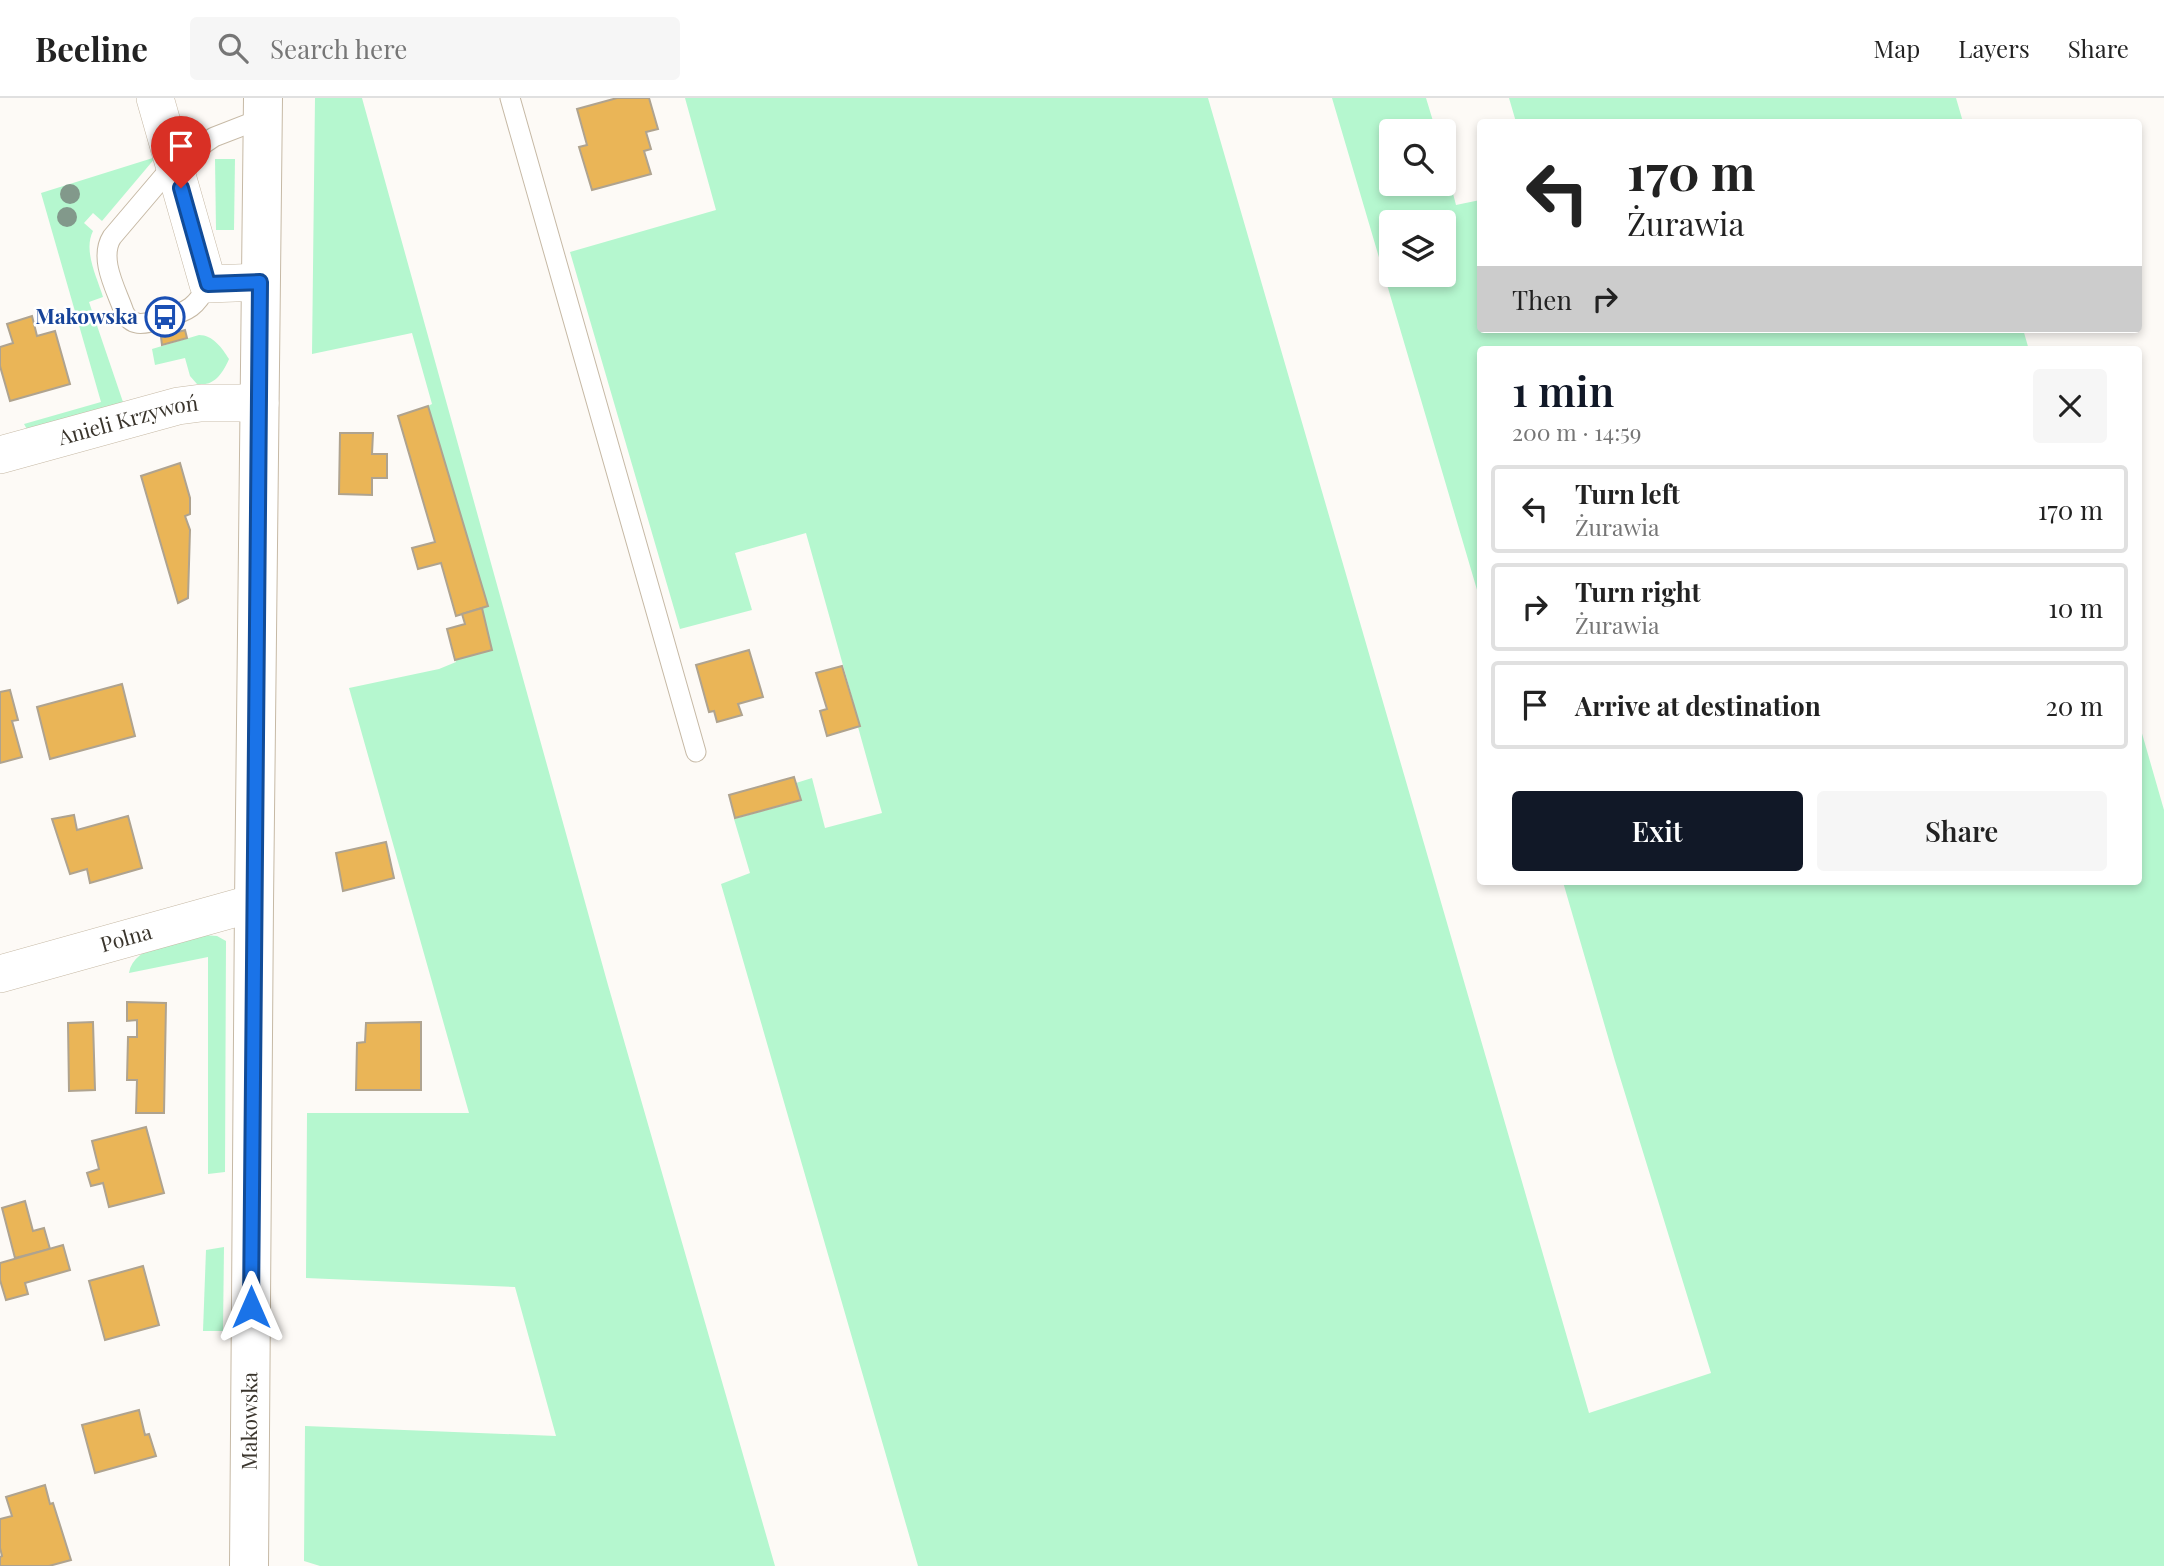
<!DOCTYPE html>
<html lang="en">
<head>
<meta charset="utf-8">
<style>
	:root { --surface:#fff; --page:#f6f6f6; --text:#222; --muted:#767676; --line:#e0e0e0; --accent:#111827 }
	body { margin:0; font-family:"Playfair Display",serif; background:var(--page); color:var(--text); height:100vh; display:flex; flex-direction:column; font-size:26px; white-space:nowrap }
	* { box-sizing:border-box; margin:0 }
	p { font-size:23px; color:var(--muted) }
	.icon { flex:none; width:38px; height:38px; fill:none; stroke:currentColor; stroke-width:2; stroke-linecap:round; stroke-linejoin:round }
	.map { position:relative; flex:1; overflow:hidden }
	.panel { position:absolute; left:1477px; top:248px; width:665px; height:539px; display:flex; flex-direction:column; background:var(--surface); border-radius:7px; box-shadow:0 4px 10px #0003 }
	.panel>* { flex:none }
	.hud { position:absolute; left:1477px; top:21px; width:665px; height:214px; border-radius:7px; box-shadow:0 4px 10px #0003; background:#fff; color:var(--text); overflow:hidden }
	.fabs { position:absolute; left:1379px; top:21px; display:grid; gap:14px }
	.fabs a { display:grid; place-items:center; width:77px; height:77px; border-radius:7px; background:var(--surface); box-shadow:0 4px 10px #0003; font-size:35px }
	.pin { position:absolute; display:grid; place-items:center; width:60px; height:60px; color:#fff; margin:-72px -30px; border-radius:50% 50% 50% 0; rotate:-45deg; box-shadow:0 0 7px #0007 }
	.pin .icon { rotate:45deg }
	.me { position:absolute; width:77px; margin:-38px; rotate:0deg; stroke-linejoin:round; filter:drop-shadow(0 0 5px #0008) }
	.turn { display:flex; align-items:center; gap:24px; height:147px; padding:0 35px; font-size:32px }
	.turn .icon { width:91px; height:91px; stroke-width:2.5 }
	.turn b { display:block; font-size:49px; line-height:60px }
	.then { display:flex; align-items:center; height:66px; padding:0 35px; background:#0003; gap:14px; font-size:26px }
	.round { display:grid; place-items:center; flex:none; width:74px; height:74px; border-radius:7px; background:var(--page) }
	.overview { display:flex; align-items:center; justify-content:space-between; height:119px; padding:0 35px }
	h1 { font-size:42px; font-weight:600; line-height:52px; color:var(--accent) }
	.action { display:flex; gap:14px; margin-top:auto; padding:14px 35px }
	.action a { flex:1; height:80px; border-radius:7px; background:var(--accent); color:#fff; font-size:28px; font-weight:600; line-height:80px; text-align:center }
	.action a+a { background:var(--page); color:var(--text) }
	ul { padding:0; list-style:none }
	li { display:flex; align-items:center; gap:21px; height:88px; margin:0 14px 10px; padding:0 21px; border:4px solid var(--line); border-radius:7px }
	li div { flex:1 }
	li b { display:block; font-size:26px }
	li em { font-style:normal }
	header { display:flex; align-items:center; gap:42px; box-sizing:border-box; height:98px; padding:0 35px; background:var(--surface); border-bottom:2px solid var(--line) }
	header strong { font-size:33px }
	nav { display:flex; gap:38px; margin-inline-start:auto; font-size:24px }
	.search { width:490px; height:63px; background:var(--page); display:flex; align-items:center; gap:18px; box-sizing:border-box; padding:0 24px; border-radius:7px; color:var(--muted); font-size:26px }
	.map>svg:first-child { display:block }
	.green { fill:#b5f7cf; fill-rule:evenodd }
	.building { fill:#eab557; stroke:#afa38f; stroke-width:2 }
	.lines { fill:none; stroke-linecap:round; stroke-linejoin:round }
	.lane-casing { stroke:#c6b9a5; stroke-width:21 }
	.street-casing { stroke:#c6b9a5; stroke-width:38 }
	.secondary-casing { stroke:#c6b9a5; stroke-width:40 }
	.lane { stroke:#fff; stroke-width:19 }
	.street { stroke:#fff; stroke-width:37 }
	.secondary { stroke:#fff; stroke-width:38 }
	.tree { fill:#82998b }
	.route-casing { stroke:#114b97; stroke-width:18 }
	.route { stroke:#1a73e8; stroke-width:12 }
	.labels { text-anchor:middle; stroke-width:5; stroke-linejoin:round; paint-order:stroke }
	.transit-label { font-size:21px; font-weight:bold; fill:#164399; stroke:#fff; text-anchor:end }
	.street-label { font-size:21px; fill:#3a352d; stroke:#fff }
</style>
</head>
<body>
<header>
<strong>Beeline</strong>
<div class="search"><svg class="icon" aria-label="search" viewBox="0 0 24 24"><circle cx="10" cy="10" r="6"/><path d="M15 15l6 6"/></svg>Search here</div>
<nav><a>Map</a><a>Layers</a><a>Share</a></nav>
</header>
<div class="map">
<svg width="2164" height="1468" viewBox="0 0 2164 1468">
	<rect width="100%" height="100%" fill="#fdfaf6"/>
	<!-- green -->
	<g class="green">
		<polygon points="315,0 362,0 608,887 775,1468 320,1468 304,1463 305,1328 556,1338 515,1189 306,1180 307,1015 469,1015 349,590 439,571 456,564 455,562 492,552 482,510 488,508 428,308 432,306 412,235 312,256"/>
		<polygon points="685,0 1208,0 1589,1315 1711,1275 1615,963 1563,784 2138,784 2139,625 2164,712 2164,1468 918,1468 721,786 750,775 734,721 800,703 796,685 812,680 825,730 882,715 858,629 860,628 806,435 735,455 752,512 680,531 570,154 716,112"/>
		<path d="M1332,0H1426L1436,33H1391V86H1444V61L1456,107L1480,102V231H2023L2029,252H1480V502ZM1391,124H1444V177H1391Z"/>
		<polygon points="1509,0 1956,0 1963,24 1516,24"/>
		<path d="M156,59L102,123L93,115L84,125L93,133C83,153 97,179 103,199L89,204L124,307L28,333L24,326L101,304L41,95Z"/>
		<polygon points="215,61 235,61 234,132 216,132"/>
		<path d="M199,237C213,237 222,250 229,261C223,275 214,289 197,286L190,278L185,260L155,267L152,251Z"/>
		<path d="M204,837L217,838L226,843L225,1074L208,1076V859L129,875C134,846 180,843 204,837Z"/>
		<polygon points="224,1149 223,1233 203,1233 206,1152"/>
	</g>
	<!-- building -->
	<g class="building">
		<polygon points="617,0 649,0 658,31 646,34 651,51 644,53 651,76 592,92 579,49 587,47 577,11"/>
		<polygon points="32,218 37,238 55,233 70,286 10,303 0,268 0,249 13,245 7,226"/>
		<polygon points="185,232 187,240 162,247 161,239"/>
		<polygon points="428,308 488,508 456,518 441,465 418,471 412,450 435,444 398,318"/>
		<polygon points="340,335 373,335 372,356 387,356 387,380 372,380 372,397 339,396"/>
		<polygon points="180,365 190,400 190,416 185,418 190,432 188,500 178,505 141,378"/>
		<polygon points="482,510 492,552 455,562 447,531 465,526 462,516"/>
		<polygon points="749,552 763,599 738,606 742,617 717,624 714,613 709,614 696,567"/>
		<polygon points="842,568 860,628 827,638 820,613 827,611 816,575"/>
		<polygon points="122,586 135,638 50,661 37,609"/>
		<polygon points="10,592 18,622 12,623 22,659 0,665 0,594"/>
		<polygon points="794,679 801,702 735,720 729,697"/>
		<polygon points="74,717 77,732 128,718 142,770 90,785 87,771 70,776 52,721"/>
		<polygon points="386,744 394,780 343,793 336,755"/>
		<polygon points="127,904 166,905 164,1015 136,1015 137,982 127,982 128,939 137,939 137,922 127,923"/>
		<polygon points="93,924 95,992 69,993 68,925"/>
		<polygon points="421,924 421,992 356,992 357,945 365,944 366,925"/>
		<polygon points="146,1029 164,1095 109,1109 103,1085 91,1088 87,1075 99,1071 92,1043"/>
		<polygon points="25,1103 33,1133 44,1130 50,1151 15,1160 2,1110"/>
		<polygon points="63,1147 70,1172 25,1185 28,1196 6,1202 0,1182 0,1165"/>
		<polygon points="143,1168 159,1227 105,1242 89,1183"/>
		<polygon points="139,1312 145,1337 149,1336 156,1358 95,1375 82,1327"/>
		<polygon points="45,1387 50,1406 53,1405 71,1462 49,1468 0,1468 0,1459 2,1458 0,1450 0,1421 12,1418 6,1399"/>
	</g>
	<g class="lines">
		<!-- lane casing -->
		<g class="lane-casing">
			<g id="lane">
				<polyline points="510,0 696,654"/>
				<path d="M208,186C204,194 199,203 191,209C183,215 146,228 137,225C130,224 127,220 124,214C117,193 98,161 112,139L174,66L214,39L263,20"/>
			</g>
		</g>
		<!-- street casing -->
		<g class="street-casing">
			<g id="street">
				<polyline points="155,0 208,186 260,184"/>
				<path id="s1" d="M0,357L178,308L201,305H260"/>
				<path id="s2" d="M0,876L254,805"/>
			</g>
		</g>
		<!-- secondary casing -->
		<g class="secondary-casing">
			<g id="secondary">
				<path id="s3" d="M249,1468L254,805L263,0"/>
			</g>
		</g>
		<!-- lane -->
		<use href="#lane" class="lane"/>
		<!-- street -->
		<use href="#street" class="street"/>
		<!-- secondary -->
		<use href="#secondary" class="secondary"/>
	</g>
	<!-- trees -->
	<g class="tree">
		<circle cx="70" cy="96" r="10"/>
		<circle cx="67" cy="119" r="10"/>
	</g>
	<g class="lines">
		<!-- route casing -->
		<g class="route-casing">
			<polyline id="route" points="181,90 208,186 260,184 251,1209"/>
		</g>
		<!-- route -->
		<use href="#route" class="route"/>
	</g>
	<!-- icons -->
	<defs>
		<g id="bus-ring" transform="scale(2.0125)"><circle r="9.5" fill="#fff" stroke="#1a4fb4" stroke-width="1.5"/><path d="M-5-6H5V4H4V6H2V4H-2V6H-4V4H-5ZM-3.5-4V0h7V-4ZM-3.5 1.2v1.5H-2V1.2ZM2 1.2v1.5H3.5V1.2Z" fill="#1a4fb4"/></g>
	</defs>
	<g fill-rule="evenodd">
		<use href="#bus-ring" x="165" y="219"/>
	</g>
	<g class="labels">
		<!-- transit labels -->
		<g class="transit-label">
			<text x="138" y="226">Makowska</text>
		</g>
		<!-- street labels -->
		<g class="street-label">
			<text dy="7" stroke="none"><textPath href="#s1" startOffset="133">Anieli Krzywoń</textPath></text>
			<text dy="7" stroke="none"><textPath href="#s2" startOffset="131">Polna</textPath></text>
			<text dy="7" stroke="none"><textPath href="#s3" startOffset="145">Makowska</textPath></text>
		</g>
	</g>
</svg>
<div class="fabs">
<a><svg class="icon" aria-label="search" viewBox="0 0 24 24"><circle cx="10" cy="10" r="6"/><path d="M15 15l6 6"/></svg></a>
<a><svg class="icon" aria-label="layers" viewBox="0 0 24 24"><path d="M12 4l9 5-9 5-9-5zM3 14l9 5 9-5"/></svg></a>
</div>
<div class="pin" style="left:181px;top:90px;background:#d93025"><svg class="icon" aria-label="arrive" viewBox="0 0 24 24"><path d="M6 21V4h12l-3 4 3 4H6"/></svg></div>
<svg class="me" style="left:251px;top:1209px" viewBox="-20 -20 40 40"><path d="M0-17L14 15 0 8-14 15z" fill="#1a73e8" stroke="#fff" stroke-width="4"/></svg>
<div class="hud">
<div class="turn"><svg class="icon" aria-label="left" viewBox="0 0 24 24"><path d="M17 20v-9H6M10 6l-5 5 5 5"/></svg><div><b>170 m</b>Żurawia</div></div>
<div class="then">Then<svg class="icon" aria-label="right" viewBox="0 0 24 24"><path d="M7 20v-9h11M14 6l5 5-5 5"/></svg></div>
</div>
<section class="panel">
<div class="overview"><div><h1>1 min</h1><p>200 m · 14:59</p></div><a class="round"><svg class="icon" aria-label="close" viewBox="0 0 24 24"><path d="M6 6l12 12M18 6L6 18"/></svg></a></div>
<ul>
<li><svg class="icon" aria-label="left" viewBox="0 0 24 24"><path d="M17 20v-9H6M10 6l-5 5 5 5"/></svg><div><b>Turn left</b><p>Żurawia</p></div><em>170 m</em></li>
<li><svg class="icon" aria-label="right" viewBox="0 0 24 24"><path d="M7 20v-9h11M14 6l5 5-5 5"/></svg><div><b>Turn right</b><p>Żurawia</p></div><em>10 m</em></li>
<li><svg class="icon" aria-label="arrive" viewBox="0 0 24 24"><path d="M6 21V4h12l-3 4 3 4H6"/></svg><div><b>Arrive at destination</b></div><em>20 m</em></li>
</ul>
<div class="action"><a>Exit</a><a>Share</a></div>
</section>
</div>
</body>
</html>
